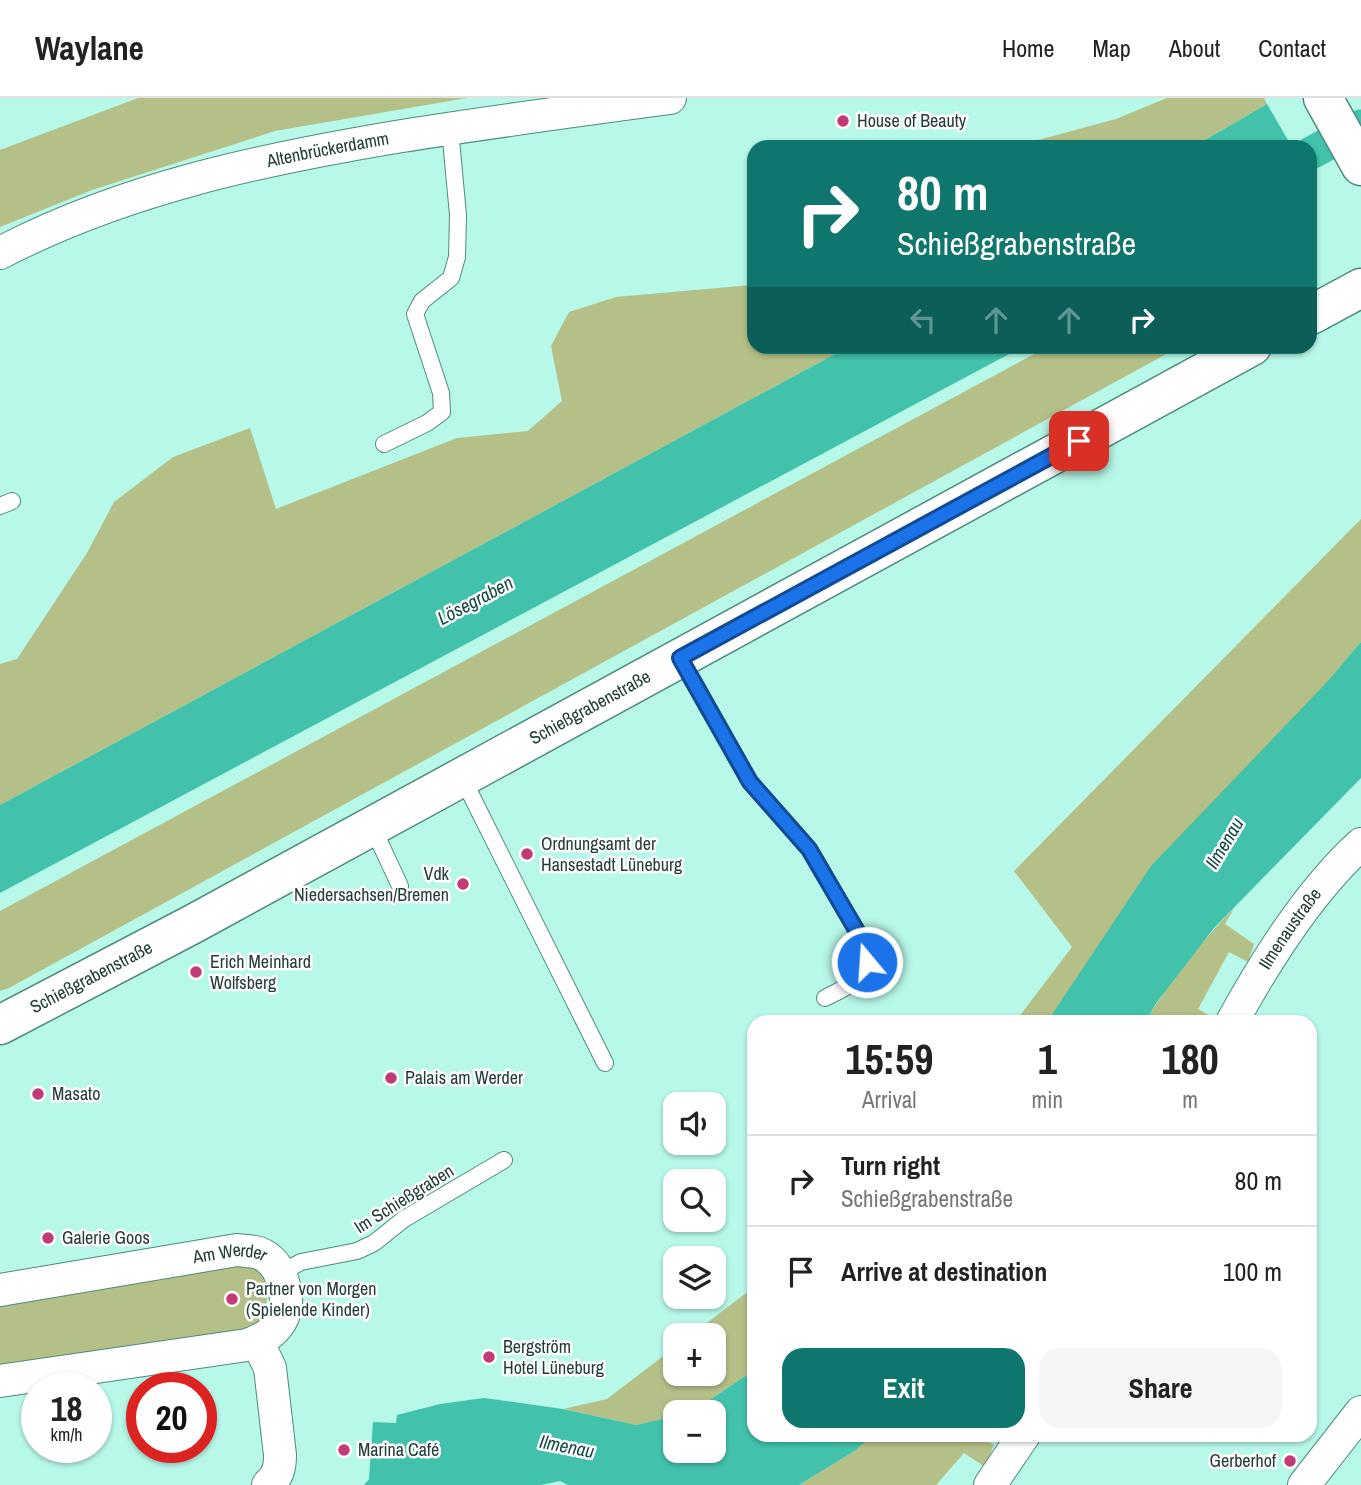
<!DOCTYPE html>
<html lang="en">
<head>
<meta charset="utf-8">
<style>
	:root { --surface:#fff; --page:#f6f6f6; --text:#222; --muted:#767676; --line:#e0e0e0; --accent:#0f766e }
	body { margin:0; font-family:"Archivo Narrow",sans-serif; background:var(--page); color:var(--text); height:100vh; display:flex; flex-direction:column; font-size:26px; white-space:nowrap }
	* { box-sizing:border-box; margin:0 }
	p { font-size:23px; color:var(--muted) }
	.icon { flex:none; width:38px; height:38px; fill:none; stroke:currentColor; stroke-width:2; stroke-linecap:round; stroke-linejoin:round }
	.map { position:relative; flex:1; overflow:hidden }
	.drawer { position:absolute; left:747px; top:917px; width:570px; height:427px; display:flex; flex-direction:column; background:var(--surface); border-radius:21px; box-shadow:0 2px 5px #0004 }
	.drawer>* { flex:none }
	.banner { position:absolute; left:747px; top:42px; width:570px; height:214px; border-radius:21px; box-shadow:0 2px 5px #0004; background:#0f766e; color:#fff; overflow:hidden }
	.tools { position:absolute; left:663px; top:994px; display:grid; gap:14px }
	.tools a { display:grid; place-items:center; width:63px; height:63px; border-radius:14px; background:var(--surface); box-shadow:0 2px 5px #0004; font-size:35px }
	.speed { position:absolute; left:21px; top:1274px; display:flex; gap:14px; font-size:35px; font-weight:700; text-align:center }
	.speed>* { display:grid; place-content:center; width:91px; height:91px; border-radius:50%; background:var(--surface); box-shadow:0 2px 5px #0004; line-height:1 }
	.speed small { font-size:18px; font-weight:400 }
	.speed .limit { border:10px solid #d22; background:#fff; color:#111 }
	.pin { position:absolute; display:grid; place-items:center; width:60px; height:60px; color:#fff; margin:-30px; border-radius:14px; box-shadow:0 4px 10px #0006 }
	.me { position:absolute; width:77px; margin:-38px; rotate:342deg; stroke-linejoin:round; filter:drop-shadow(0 0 5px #0008) }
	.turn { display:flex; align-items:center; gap:24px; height:147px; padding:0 35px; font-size:32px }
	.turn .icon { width:91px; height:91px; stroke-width:2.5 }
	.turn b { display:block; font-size:49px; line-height:60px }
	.lanes { display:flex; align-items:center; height:66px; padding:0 35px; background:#0003; justify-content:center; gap:35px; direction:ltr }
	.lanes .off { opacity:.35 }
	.eta { display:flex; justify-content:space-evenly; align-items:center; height:119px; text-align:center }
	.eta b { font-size:42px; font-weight:700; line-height:49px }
	.action { display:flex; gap:14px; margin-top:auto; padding:14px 35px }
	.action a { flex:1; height:80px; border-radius:21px; background:var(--accent); color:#fff; font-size:28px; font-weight:700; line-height:80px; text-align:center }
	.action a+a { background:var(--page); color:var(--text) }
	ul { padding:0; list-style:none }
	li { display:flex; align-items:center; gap:21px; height:91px; padding:0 35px; border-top:2px solid var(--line) }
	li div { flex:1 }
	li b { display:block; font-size:26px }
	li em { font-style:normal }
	header { display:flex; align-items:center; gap:42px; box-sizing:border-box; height:98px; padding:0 35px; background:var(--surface); border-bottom:2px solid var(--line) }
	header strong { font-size:33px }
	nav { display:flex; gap:38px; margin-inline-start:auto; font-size:24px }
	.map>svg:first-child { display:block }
	.green { fill:#b4c087 }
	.water { fill:#42c2aa }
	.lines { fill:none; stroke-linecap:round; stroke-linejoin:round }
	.canal { stroke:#42c2aa; stroke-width:33 }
	.lane-casing { stroke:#4c8b7d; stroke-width:18 }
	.street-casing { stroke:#4c8b7d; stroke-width:34 }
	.secondary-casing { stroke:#4c8b7d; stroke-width:41 }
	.lane { stroke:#fff; stroke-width:16 }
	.street { stroke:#fff; stroke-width:32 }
	.secondary { stroke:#fff; stroke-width:38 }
	.route-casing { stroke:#114b97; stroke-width:18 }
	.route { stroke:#1a73e8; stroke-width:12 }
	.poi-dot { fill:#c23a76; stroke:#fff; stroke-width:2.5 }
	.labels { text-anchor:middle; stroke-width:5; stroke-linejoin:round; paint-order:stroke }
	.poi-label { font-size:18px; fill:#223c36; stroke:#fff; text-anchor:start }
	.street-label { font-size:18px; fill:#223c36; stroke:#fff }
	.water-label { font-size:19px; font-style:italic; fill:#144a40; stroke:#fff }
</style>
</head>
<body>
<header>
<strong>Waylane</strong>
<nav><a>Home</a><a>Map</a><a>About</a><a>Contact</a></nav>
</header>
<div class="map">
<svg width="1361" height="1387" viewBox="0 0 1361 1387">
	<rect width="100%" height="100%" fill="#b7f8e8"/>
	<!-- green -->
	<g class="green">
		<polygon points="138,0 467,0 275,33 92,92 0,129 0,52"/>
		<polygon points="1167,0 1264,0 1267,6 1193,49 1012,49 1116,21"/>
		<polygon points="752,187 754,187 754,248 848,249 0,707 0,566 17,561 87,455 114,404 173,359 250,330 276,411 457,340 528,333 562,303 551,248 569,214 616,199"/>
		<polygon points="1049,248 1179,249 9,890 0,893 0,813"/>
		<polygon points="1361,421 1361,544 1047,924 1015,924 1072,849 1014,773"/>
		<path d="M1234,810L1225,826L1254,846L1248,864L1229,854L1198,911L1217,922L1216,924H1145C1170,883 1201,844 1234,810Z"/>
		<path d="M234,1162C241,1164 250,1166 256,1170C270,1180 270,1211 259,1223C256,1227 250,1230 245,1232L0,1268V1200Z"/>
		<polygon points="754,1189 754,1272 692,1314 676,1314 675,1318 636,1327 563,1311 607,1301 675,1249 676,1276 714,1276 714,1237 691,1237"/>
		<polygon points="872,1337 976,1337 994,1347 985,1369 964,1355 936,1387 799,1387 856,1352"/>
	</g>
	<!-- water -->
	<g class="water">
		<polygon points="1267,6 1292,49 1193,49"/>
		<polygon points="848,249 1022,249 0,795 0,707"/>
		<polygon points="1361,544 1361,680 1214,830 1157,904 1145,924 1047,924 1151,768 1328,583"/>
		<polygon points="754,1272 754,1337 872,1337 856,1352 799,1387 568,1387 560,1383 541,1387 364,1387 369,1381 373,1324 396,1325 397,1317 440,1306 484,1300 563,1311 636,1327 675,1318 676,1353 714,1353 714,1314 692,1314"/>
	</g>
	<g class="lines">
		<!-- canal -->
		<polyline class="canal" points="1311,55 1361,28"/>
		<!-- lane casing -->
		<g class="lane-casing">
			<g id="lane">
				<polyline points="384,346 427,325 442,314 441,295 415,216 422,203 451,180 457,159 458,117 450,31"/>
				<polyline points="0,408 12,403"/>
				<path d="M680,560L750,684L809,751L865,847C866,852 868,860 867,864C864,883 840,892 825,900"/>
				<polyline points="462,679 605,965"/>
				<polyline points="372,728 400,788"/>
				<polyline points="280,1175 301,1164 357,1153 374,1145 404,1121 504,1062"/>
			</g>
		</g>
		<!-- street casing -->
		<g class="street-casing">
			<g id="street">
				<path id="s1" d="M0,155C125,90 263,61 402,38C491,24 580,12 670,0"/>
				<path id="s2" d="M1232,924C1266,862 1309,793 1361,746"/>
				<path id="s3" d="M0,1192L237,1152C244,1153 252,1153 259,1155C272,1160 279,1171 283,1184C293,1216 278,1237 247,1247L0,1283"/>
				<path d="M257,1243L270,1270L280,1357C280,1370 278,1378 268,1387"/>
				<polyline points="990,1387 1024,1337"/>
				<polyline points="1304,1387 1361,1314"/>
			</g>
		</g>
		<!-- secondary casing -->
		<g class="secondary-casing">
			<g id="secondary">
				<polyline points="1323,0 1361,68"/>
				<polyline points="1311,217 1361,190"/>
				<path id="s4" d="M0,927L193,826L1252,248"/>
			</g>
		</g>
		<!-- lane -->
		<use href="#lane" class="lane"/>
		<!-- street -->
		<use href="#street" class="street"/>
		<!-- secondary -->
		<use href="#secondary" class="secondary"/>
	</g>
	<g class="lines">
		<!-- route casing -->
		<g class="route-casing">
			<polyline id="route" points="867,864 865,847 809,751 750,684 680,560 1079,343"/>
		</g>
		<!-- route -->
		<use href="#route" class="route"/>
	</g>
	<!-- markers -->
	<g class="poi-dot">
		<circle cx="843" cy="23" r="7"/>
		<circle cx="527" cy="756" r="7"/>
		<circle cx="463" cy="786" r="7"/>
		<circle cx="196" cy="874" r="7"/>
		<circle cx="391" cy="980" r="7"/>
		<circle cx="38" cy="996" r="7"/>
		<circle cx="48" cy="1140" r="7"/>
		<circle cx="232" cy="1201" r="7"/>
		<circle cx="489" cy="1259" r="7"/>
		<circle cx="344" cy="1352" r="7"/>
		<circle cx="1290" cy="1363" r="7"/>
	</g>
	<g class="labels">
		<!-- poi labels -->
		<g class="poi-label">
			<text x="857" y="29">House of Beauty</text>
			<text x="541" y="752">Ordnungsamt der<tspan x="541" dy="21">Hansestadt Lüneburg</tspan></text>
			<text x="449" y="782" text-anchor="end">Vdk<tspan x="449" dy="21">Niedersachsen/Bremen</tspan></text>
			<text x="210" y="870">Erich Meinhard<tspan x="210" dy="21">Wolfsberg</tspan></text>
			<text x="405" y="986">Palais am Werder</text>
			<text x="52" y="1002">Masato</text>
			<text x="62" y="1146">Galerie Goos</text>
			<text x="246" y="1197">Partner von Morgen<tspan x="246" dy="21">(Spielende Kinder)</tspan></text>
			<text x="503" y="1255">Bergström<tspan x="503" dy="21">Hotel Lüneburg</tspan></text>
			<text x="358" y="1358">Marina Café</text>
			<text x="1276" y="1369" text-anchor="end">Gerberhof</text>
		</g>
		<!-- street labels -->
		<g class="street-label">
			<text dy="6" stroke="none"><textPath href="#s1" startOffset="345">Altenbrückerdamm</textPath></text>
			<text dy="6" stroke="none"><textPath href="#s4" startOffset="670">Schießgrabenstraße</textPath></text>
			<text dy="6" stroke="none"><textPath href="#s2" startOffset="110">Ilmenaustraße</textPath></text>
			<text dy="6" stroke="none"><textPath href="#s4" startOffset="103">Schießgrabenstraße</textPath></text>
			<text transform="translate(404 1101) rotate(-32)" y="6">Im Schießgraben</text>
			<text dy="6" stroke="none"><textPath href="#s3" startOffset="233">Am Werder</textPath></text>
		</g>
		<!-- water labels -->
		<g class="water-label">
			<text transform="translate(475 502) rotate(-28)" y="7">Lösegraben</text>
			<text transform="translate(1224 745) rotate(-59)" y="7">Ilmenau</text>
			<text transform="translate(567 1348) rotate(11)" y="7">Ilmenau</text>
		</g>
	</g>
</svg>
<div class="tools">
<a><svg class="icon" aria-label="sound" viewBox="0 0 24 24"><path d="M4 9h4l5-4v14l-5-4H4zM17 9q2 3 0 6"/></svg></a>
<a><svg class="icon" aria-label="search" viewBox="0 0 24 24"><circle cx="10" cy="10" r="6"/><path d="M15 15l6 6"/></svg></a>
<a><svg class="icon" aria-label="layers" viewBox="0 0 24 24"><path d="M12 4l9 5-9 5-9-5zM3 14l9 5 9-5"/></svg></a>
<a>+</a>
<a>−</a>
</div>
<div class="speed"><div>18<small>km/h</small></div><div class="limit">20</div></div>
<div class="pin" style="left:1079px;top:343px;background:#d93025"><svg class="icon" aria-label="arrive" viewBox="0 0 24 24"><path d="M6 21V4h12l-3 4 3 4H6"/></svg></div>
<svg class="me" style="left:867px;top:864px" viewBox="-20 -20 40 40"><circle r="17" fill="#1a73e8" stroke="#fff" stroke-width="3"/><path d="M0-11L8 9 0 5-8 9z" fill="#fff"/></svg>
<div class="banner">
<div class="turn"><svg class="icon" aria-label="right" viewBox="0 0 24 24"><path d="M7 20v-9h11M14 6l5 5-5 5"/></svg><div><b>80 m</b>Schießgrabenstraße</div></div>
<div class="lanes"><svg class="icon off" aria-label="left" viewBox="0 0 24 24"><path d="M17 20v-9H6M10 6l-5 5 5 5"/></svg><svg class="icon off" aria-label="ahead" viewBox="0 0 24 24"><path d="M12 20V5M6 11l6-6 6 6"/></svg><svg class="icon off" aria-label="ahead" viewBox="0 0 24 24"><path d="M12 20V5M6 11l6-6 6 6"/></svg><svg class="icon" aria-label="right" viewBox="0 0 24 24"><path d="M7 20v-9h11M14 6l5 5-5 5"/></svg></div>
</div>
<section class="drawer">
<div class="eta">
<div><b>15:59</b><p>Arrival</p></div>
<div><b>1</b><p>min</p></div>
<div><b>180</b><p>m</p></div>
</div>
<ul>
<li><svg class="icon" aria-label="right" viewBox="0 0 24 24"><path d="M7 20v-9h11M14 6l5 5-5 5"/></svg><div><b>Turn right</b><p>Schießgrabenstraße</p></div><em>80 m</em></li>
<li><svg class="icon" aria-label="arrive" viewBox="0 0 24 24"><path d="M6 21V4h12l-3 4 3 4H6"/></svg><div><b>Arrive at destination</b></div><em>100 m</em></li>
</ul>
<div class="action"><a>Exit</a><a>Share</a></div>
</section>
</div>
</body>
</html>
